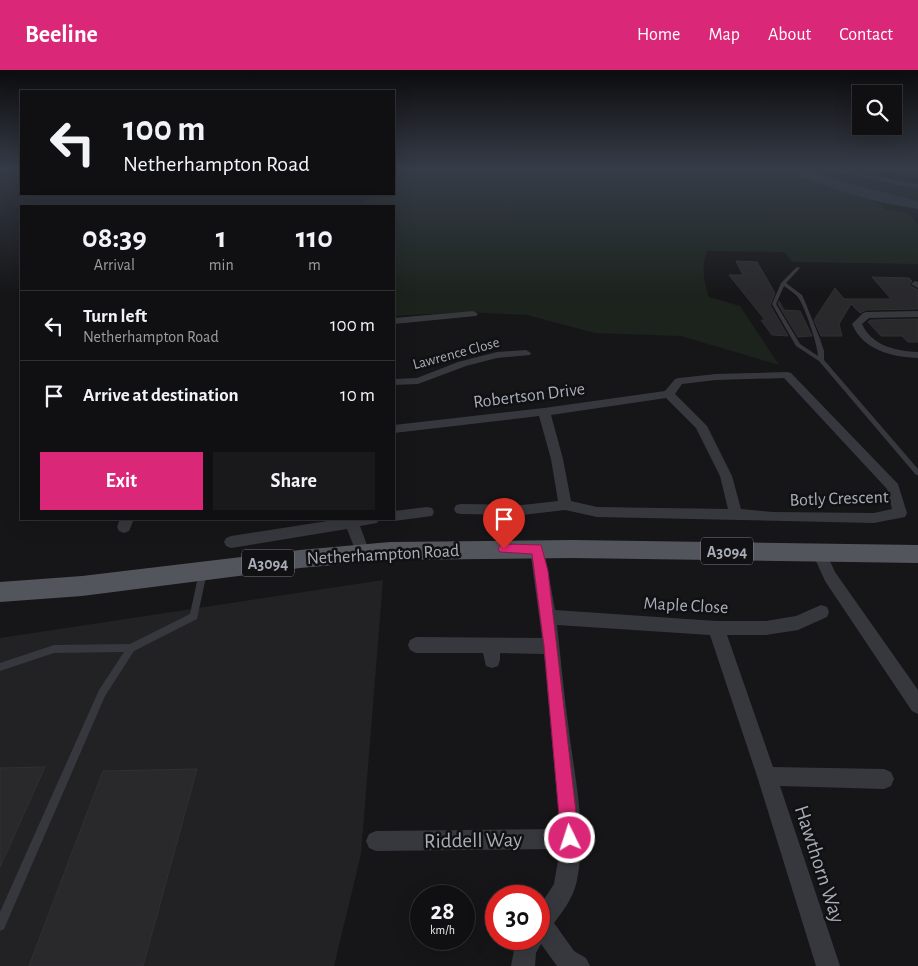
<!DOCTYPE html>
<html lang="en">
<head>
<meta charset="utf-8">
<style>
	:root { --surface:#101012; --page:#19191b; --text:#f1f3f6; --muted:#9c9d9f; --line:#303032; --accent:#db2777 }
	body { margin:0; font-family:"Alegreya Sans",sans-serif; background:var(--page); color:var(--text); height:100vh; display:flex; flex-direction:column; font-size:19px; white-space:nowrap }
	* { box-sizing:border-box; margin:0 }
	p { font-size:16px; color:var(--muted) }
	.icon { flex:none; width:28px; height:28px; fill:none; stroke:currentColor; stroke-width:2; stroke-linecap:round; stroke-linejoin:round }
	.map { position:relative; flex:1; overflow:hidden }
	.side { position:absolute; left:20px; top:135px; width:375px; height:315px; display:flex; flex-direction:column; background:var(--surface); border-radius:0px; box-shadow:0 5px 20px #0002,0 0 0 1px var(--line) }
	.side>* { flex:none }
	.hud { position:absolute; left:20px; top:20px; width:375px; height:105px; border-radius:0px; box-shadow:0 5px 20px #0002,0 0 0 1px var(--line); background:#101012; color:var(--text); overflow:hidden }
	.buttons { position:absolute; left:852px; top:15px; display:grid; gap:10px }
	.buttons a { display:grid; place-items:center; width:50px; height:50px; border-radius:0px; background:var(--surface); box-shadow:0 5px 20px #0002,0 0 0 1px var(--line); font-size:25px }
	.speed { position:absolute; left:410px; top:815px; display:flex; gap:10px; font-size:25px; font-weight:700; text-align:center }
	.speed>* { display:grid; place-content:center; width:65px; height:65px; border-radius:50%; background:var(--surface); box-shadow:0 5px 20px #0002,0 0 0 1px var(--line); line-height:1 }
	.speed small { font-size:12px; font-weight:400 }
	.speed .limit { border:8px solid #d22; background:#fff; color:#111 }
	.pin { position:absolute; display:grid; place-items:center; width:42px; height:42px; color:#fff; margin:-51px -21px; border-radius:50% 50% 50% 0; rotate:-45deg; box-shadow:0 0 5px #0007 }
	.pin .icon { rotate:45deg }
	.me { position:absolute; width:55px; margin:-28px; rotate:356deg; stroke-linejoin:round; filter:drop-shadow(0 0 4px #0008) }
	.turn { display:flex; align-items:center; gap:18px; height:105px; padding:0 20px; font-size:22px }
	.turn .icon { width:65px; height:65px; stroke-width:2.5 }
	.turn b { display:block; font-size:35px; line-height:42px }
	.eta { display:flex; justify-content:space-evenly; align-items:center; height:85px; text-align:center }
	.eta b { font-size:30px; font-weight:700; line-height:35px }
	.button { display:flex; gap:10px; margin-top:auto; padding:10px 20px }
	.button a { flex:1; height:58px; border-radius:0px; background:var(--accent); color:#fff; font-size:20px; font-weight:700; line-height:58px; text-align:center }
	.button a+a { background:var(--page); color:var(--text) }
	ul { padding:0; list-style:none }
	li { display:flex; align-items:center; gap:15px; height:70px; padding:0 20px; border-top:1px solid var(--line) }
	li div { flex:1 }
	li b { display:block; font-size:19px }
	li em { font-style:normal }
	header { display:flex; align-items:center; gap:30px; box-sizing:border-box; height:70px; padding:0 25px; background:var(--accent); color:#fff }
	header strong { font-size:24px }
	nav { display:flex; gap:28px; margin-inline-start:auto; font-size:18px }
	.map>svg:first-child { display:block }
	.built { fill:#222225 }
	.green { fill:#1c231d }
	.water { fill:#2c353c }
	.building { fill:#29292c; stroke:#303034 }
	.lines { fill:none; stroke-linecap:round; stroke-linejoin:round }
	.lane { fill:#37383d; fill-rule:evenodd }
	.street { fill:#37383d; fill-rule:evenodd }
	.primary { fill:#53555c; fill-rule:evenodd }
	.route { fill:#db2777; stroke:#8e194d }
	.labels { text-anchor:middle; stroke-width:5; stroke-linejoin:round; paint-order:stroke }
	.far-street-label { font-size:15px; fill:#a8adb8; stroke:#111113 }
	.shield { fill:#111113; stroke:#7b7e86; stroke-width:1 }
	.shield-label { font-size:16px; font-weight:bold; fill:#a8adb8 }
	.street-label { font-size:18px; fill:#a8adb8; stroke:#111113 }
	.near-street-label { font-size:21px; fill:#a8adb8; stroke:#111113 }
</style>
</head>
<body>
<header>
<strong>Beeline</strong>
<nav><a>Home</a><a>Map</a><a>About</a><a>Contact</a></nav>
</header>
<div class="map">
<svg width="918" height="896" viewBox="0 0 918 896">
	<rect width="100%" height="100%" fill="#161618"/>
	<!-- built -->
	<polygon class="built" points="383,510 361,784 334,896 0,896 0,568"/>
	<!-- green -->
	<g class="green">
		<path d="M401,99H783L816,113L881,134L884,139L908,143L918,155V194L792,192L784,182L707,181C701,198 704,211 709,227L740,236L779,295L681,266L595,263L527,245L466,242L394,246V136H359L373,124H394V105Z"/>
		<polygon points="810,99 822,99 918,119 918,131 843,112"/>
		<polygon points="869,99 918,99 918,109"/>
	</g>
	<!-- water -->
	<g class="water">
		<path d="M783,99H810L843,112L918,131V139C871,132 827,119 783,99Z"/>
		<path d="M822,99C855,99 886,109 918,114V119Z"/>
	</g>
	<!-- building -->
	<g class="building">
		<polygon points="736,191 757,192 775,223 770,235 788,266 772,265 761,250 765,250 729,205 743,205"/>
		<polygon points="872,207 909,208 912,211 909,215 918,220 918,239 866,240 860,243 851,234 839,254 842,266 821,266 814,250 835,218 844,229 891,229"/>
		<polygon points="779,231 784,240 800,241 812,266 798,267 778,234"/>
		<polygon points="918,249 918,272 908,272 902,266 881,266 868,252 870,250"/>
		<polygon points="45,697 0,797 0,698"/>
		<polygon points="197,699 143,896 29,896 103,701"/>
	</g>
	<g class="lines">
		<!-- lane -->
		<g class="lane">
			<path d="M797,197L800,198L786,213L802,225L806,234L820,269L824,281V290L918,399V405H916L819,291L796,276L772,234L781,213ZM784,216C788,219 793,222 797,226C804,233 818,276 818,286L800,274L776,234Z"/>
			<polygon points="203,499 206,500 207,502 197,549 134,581 105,626 4,859 0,861 0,842 99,620 124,582 54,583 0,601 0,593 54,575 130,574 190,544 199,502 200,500"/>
		</g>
		<!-- street -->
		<g class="street">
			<polygon points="915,211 918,212 918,218 911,214"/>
			<polygon points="473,241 478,244 476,246 394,254 394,248"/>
			<path d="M918,241V247L869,248L862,254C872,276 896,281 918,282V288C892,287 863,280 852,254L863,243L866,242Z"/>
			<polygon points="526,280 531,283 530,285 497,288 466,296 418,314 394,315 394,309 417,308 458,292 497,282"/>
			<path d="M787,302L791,303L898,414L907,443L905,447L874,453L597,447L565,440L522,445L461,444L456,443L454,439L456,435L461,434L522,435L558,431L551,389L539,346L394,363V355L544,338L665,321L675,309L679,308L716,304ZM784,308L887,419L892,439L874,443L773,442L741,439L732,406L707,356L675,324L682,314L716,310ZM666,328L696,358L720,406L728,439L597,437L571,431L563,389L551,345Z"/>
			<polygon points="427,437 432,438 434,442 432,446 394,451 389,449 394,449 394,441"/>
			<polygon points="120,449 134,449 129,461 124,463 119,461 117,457"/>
			<polygon points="340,449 379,449 377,453 360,456 370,483 368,487 363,489 358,487 347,459 231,478 226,476 224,472 226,468 231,466"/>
			<path d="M537,473L542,475L544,479L555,540L716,551H766L796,546L821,535L827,537L829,542L827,547L798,560L766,565H727L773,697L884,699L891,702L894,709L891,716L884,719L780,716L840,896H816L757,706L710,565L557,555C561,590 564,626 569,661C575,710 587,761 577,810C574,826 564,840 554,853L574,881L586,888L590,896H557L541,874L536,883L535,896H511L514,880L519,869H539V837L554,814L560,779L376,781L369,778L366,771L369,764L376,761L560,759L544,584L500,583V590L498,596L492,598L486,596L483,583H416L410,580L408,575L410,570L416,567L542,568L530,479L532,475Z"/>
			<polygon points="819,476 824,478 835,502 918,620 918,644 912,641 825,511 812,482 814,478"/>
		</g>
		<!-- primary -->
		<polygon class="primary" points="572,470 918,475 918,493 572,488 390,490 300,498 82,526 0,532 0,512 82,506 300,480 390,472"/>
	</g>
	<!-- sky -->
	<linearGradient id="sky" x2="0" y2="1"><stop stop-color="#0c0c0d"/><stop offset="0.44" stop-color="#363c48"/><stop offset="1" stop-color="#363c48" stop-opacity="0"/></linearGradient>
	<rect width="918" height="224" fill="url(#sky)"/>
	<!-- route -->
	<polygon class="route" points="504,474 541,475 548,501 579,768 576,775 570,777 564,775 561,768 544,576 532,484 500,482 498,479 500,475"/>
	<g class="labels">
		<!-- far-street labels -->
		<g class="far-street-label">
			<text transform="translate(456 283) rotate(-15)" y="5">Lawrence Close</text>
		</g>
		<!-- shield labels -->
		<g class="shield">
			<rect x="701" y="467.5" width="52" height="27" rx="4"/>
			<rect x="242" y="479.5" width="52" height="27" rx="4"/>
		</g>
		<g class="shield-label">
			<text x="727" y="487">A3094</text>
			<text x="268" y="499">A3094</text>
		</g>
		<!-- street labels -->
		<g class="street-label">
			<text transform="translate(529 325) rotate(-7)" y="6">Robertson Drive</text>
			<text transform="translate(839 428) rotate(-2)" y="6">Botly Crescent</text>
			<text transform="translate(383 484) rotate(-3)" y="6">Netherhampton Road</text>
			<text transform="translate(686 535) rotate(3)" y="6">Maple Close</text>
		</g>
		<!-- near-street labels -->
		<g class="near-street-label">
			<text transform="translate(473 770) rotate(-1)" y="7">Riddell Way</text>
			<text transform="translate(820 794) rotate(72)" y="7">Hawthorn Way</text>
		</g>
	</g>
</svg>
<div class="buttons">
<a><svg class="icon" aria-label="search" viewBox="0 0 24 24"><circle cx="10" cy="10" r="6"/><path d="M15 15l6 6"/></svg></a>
</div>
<div class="speed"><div>28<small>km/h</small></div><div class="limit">30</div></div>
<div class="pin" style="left:504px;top:479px;background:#d93025"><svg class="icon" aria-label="arrive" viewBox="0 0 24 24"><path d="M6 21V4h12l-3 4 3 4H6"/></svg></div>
<svg class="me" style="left:570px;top:768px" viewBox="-20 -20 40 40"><circle r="17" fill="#db2777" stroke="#fff" stroke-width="3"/><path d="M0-11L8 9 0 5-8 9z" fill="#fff"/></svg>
<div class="hud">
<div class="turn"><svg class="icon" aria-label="left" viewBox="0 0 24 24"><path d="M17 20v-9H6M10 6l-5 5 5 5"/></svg><div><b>100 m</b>Netherhampton Road</div></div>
</div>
<section class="side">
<div class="eta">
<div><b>08:39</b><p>Arrival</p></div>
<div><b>1</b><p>min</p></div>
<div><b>110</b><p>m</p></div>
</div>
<ul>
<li><svg class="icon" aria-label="left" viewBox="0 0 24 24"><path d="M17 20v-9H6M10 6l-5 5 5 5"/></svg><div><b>Turn left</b><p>Netherhampton Road</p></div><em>100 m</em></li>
<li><svg class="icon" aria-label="arrive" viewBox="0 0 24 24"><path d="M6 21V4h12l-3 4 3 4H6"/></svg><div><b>Arrive at destination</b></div><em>10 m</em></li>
</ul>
<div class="button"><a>Exit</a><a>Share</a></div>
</section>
</div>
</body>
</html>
